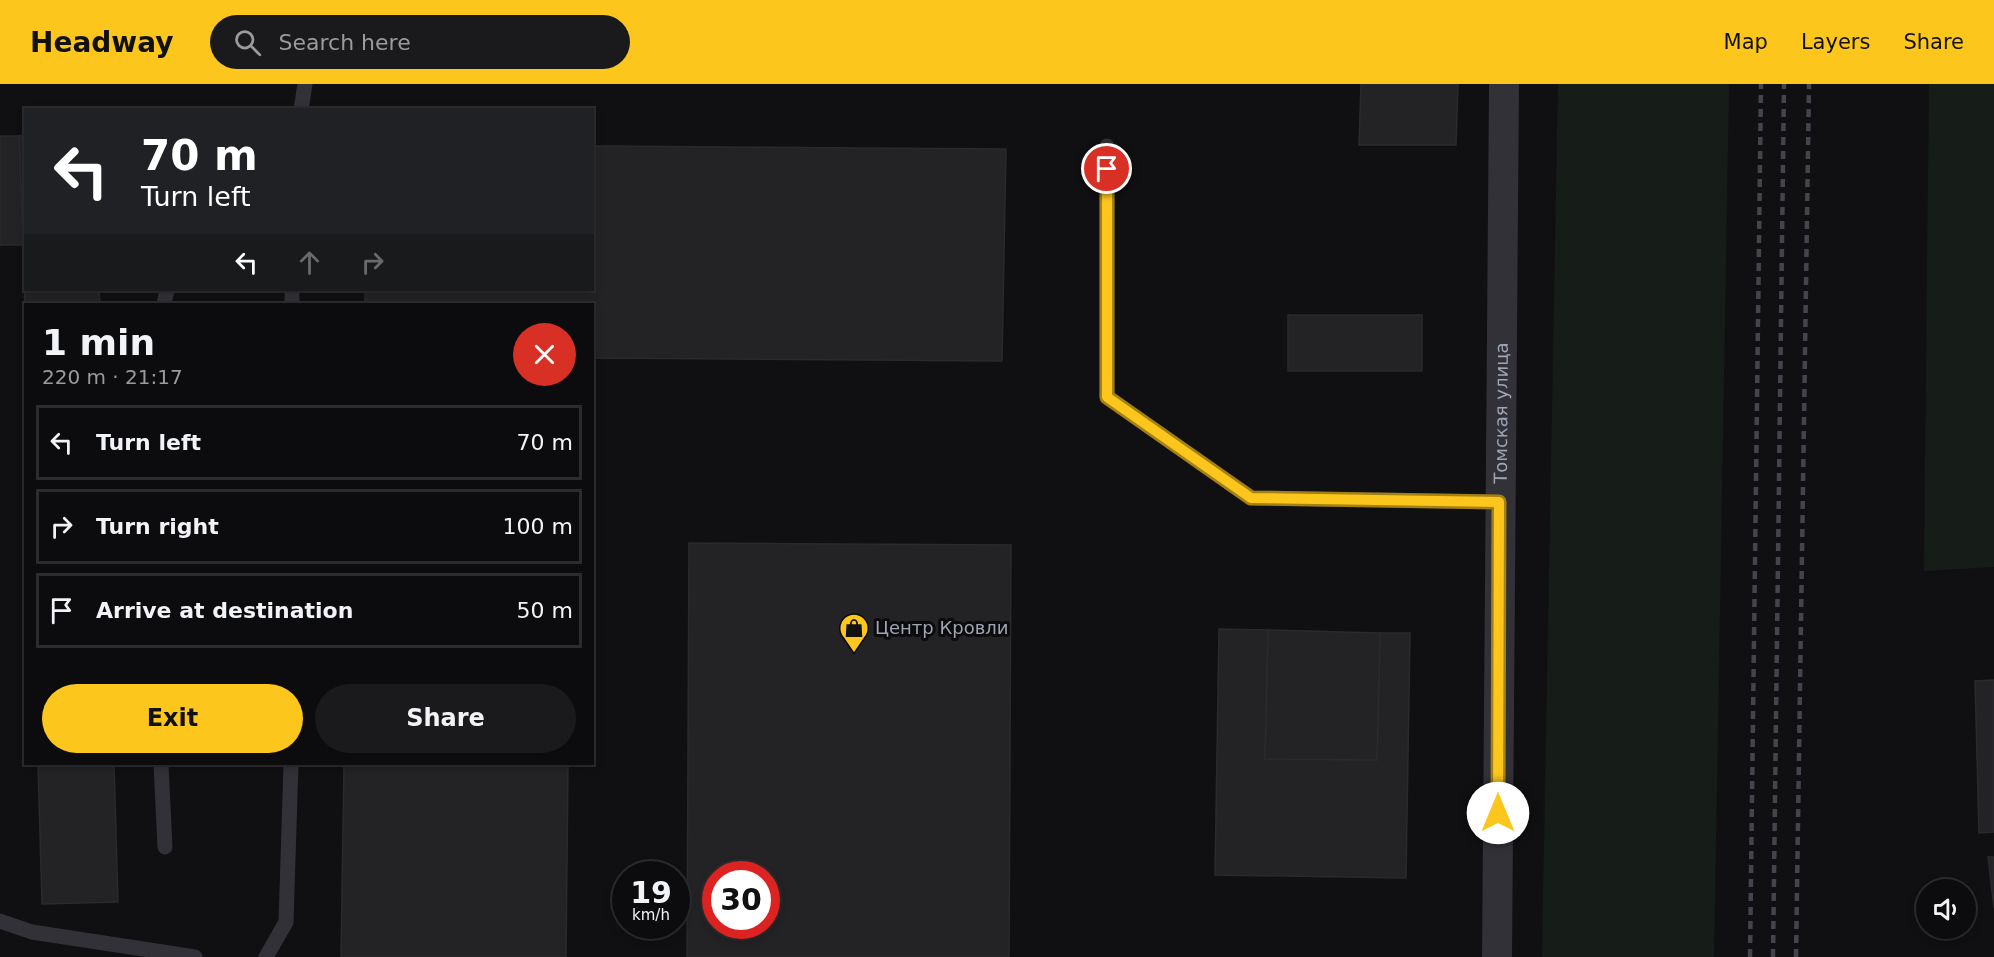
<!DOCTYPE html>
<html lang="en">
<head>
<meta charset="utf-8">
<style>
	:root { --surface:#0c0c0e; --page:#1a1a1c; --text:#f1f3f6; --muted:#9a9b9e; --line:#2c2c2e; --accent:#fdc61d }
	body { margin:0; font-family:"DejaVu Sans",sans-serif; background:var(--page); color:var(--text); height:100vh; display:flex; flex-direction:column; font-size:22px; white-space:nowrap }
	* { box-sizing:border-box; margin:0 }
	p { font-size:20px; color:var(--muted) }
	.icon { flex:none; width:33px; height:33px; fill:none; stroke:currentColor; stroke-width:2; stroke-linecap:round; stroke-linejoin:round }
	.map { position:relative; flex:1; overflow:hidden }
	.side { position:absolute; left:24px; top:219px; width:570px; height:462px; display:flex; flex-direction:column; background:var(--surface); border-radius:0px; box-shadow:0 3px 9px #0003,0 0 0 2px var(--line) }
	.side>* { flex:none }
	.banner { position:absolute; left:24px; top:24px; width:570px; height:183px; border-radius:0px; box-shadow:0 3px 9px #0003,0 0 0 2px var(--line); background:#202124; color:#fff; overflow:hidden }
	.buttons { position:absolute; left:1916px; top:795px; display:grid; gap:12px }
	.buttons a { display:grid; place-items:center; width:60px; height:60px; border-radius:50%; background:var(--surface); box-shadow:0 3px 9px #0003,0 0 0 2px var(--line); font-size:30px }
	.speed { position:absolute; left:612px; top:777px; display:flex; gap:12px; font-size:30px; font-weight:700; text-align:center }
	.speed>* { display:grid; place-content:center; width:78px; height:78px; border-radius:50%; background:var(--surface); box-shadow:0 3px 9px #0003,0 0 0 2px var(--line); line-height:1 }
	.speed small { font-size:15px; font-weight:400 }
	.speed .limit { border:9px solid #d22; background:#fff; color:#111 }
	.pin { position:absolute; display:grid; place-items:center; width:51px; height:51px; color:#fff; margin:-26px; border:3px solid #fff; border-radius:50%; box-shadow:0 2px 6px #0007 }
	.me { position:absolute; width:66px; margin:-33px; rotate:0deg; stroke-linejoin:round; filter:drop-shadow(0 0 4px #0008) }
	.turn { display:flex; align-items:center; gap:21px; height:126px; padding:0 18px; font-size:27px }
	.turn .icon { width:78px; height:78px; stroke-width:2.5 }
	.turn b { display:block; font-size:42px; line-height:51px }
	.lanes { display:flex; align-items:center; height:57px; padding:0 18px; background:#0003; justify-content:center; gap:30px; direction:ltr }
	.lanes .off { opacity:.35 }
	.round { display:grid; place-items:center; flex:none; width:63px; height:63px; border-radius:32px; background:var(--page) }
	.head { display:flex; align-items:center; justify-content:space-between; height:102px; padding:0 18px }
	h1 { font-size:36px; font-weight:800; line-height:45px }
	.button { display:flex; gap:12px; margin-top:auto; padding:12px 18px }
	.button a { flex:1; height:69px; border-radius:36px; background:var(--accent); color:#111; font-size:24px; font-weight:800; line-height:69px; text-align:center }
	.button a+a { background:var(--page); color:var(--text) }
	ul { padding:0; list-style:none }
	li { display:flex; align-items:center; gap:18px; height:75px; margin:0 12px 9px; padding:0 6px; border:3px solid var(--line); border-radius:0px }
	li div { flex:1 }
	li b { display:block; font-size:22px }
	li em { font-style:normal }
	header { display:flex; align-items:center; gap:36px; box-sizing:border-box; height:84px; padding:0 30px; background:var(--accent); color:#111 }
	header strong { font-size:28px }
	nav { display:flex; gap:33px; margin-inline-start:auto; font-size:21px }
	.search { width:420px; height:54px; background:var(--page); display:flex; align-items:center; gap:15px; box-sizing:border-box; padding:0 21px; border-radius:33px; color:var(--muted); font-size:22px }
	.map>svg:first-child { display:block }
	.green { fill:#161d18 }
	.building { fill:#232326; stroke:#2a2a2e; stroke-width:1.5; fill-rule:evenodd }
	.lines { fill:none; stroke-linecap:round; stroke-linejoin:round }
	.service { stroke:#313137; stroke-width:15 }
	.minor { stroke:#313137; stroke-width:30 }
	.rail { stroke:#44454c; stroke-width:4.5; stroke-dasharray:8 6; stroke-linecap:butt }
	.route-casing { stroke:#a48113; stroke-width:15 }
	.route { stroke:#fdc61d; stroke-width:10 }
	.labels { text-anchor:middle; stroke-width:6; stroke-linejoin:round; paint-order:stroke }
	.street-label { font-size:18px; fill:#a0a5b4; stroke:#0b0b0d }
	.poi-label { font-size:18px; fill:#a0a5b4; stroke:#0b0b0d; text-anchor:start }
</style>
</head>
<body>
<header>
<strong>Headway</strong>
<div class="search"><svg class="icon" aria-label="search" viewBox="0 0 24 24"><circle cx="10" cy="10" r="6"/><path d="M15 15l6 6"/></svg>Search here</div>
<nav><a>Map</a><a>Layers</a><a>Share</a></nav>
</header>
<div class="map">
<svg width="1994" height="873" viewBox="0 0 1994 873">
	<rect width="100%" height="100%" fill="#101012"/>
	<!-- green -->
	<g class="green">
		<polygon points="1558,0 1729,0 1714,873 1542,873"/>
		<polygon points="1929,0 1994,0 1994,483 1924,487"/>
	</g>
	<!-- building -->
	<g class="building">
		<polygon points="1361,0 1458,0 1456,61 1359,61"/>
		<polygon points="26,51 26,206 99,206 100,220 26,220 26,255 19,52"/>
		<polygon points="0,52 19,52 23,161 0,161"/>
		<polygon points="592,62 1006,65 1002,277 592,274 592,220 365,220 365,206 592,206"/>
		<rect x="1288" y="231" width="134" height="56"/>
		<path d="M689,459L1011,461L1009,873H687ZM716,790H766V842H716Z"/>
		<polygon points="1219,545 1268,546 1265,675 1377,676 1380,549 1410,549 1406,794 1215,791"/>
		<polygon points="1268,546 1380,549 1377,676 1265,675"/>
		<polygon points="1994,596 1994,748 1979,749 1975,597"/>
		<polygon points="38,680 114,680 118,818 42,820"/>
		<polygon points="344,680 568,680 566,873 341,873"/>
		<polygon points="1988,773 1994,773 1994,824"/>
	</g>
	<g class="lines">
		<!-- service -->
		<g class="service">
			<polyline points="301,26 305,0"/>
			<polyline points="1107,62 1107,313 1251,414 1499,418"/>
			<polyline points="164,220 167,206"/>
			<polyline points="292,220 292,206"/>
			<polyline points="161,680 165,763"/>
			<polyline points="0,837 32,848 195,873"/>
			<polyline points="266,873 286,838 291,680"/>
		</g>
		<!-- minor -->
		<path class="minor" id="s1" d="M1497,873L1504,0"/>
		<!-- rail -->
		<g class="rail">
			<polyline points="1750,873 1761,0"/>
			<polyline points="1773,873 1784,0"/>
			<polyline points="1796,873 1809,0"/>
		</g>
	</g>
	<g class="lines">
		<!-- route casing -->
		<g class="route-casing">
			<polyline id="route" points="1107,85 1107,313 1251,414 1499,418 1498,729"/>
		</g>
		<!-- route -->
		<use href="#route" class="route"/>
	</g>
	<!-- icons -->
	<defs>
		<g id="shop-pin" transform="scale(1.5)"><path d="M0 17L-7.5 6A9.5 9.5 0 1 1 7.5 6Z" fill="#fdc61d" stroke="#0b0b0d"/><path d="M-5-2.5h2.3a2.7 3.5 0 0 1 5.4 0H5L5.5 6h-11ZM-1.5-2.5h3a1.5 2.3 0 0 0-3 0Z" fill="#111"/></g>
	</defs>
	<g fill-rule="evenodd">
		<use href="#shop-pin" x="854" y="544"/>
	</g>
	<g class="labels">
		<!-- street labels -->
		<g class="street-label">
			<text dy="6" stroke="none"><textPath href="#s1" startOffset="544">Томская улица</textPath></text>
		</g>
		<!-- poi labels -->
		<g class="poi-label">
			<text x="875" y="550">Центр Кровли</text>
		</g>
	</g>
</svg>
<div class="buttons">
<a><svg class="icon" aria-label="sound" viewBox="0 0 24 24"><path d="M4 9h4l5-4v14l-5-4H4zM17 9q2 3 0 6"/></svg></a>
</div>
<div class="speed"><div>19<small>km/h</small></div><div class="limit">30</div></div>
<div class="pin" style="left:1107px;top:85px;background:#d93025"><svg class="icon" aria-label="arrive" viewBox="0 0 24 24"><path d="M6 21V4h12l-3 4 3 4H6"/></svg></div>
<svg class="me" style="left:1498px;top:729px" viewBox="-20 -20 40 40"><circle r="19" fill="#fff"/><path d="M0-13L10 11 0 6-10 11z" fill="#fdc61d"/></svg>
<div class="banner">
<div class="turn"><svg class="icon" aria-label="left" viewBox="0 0 24 24"><path d="M17 20v-9H6M10 6l-5 5 5 5"/></svg><div><b>70 m</b>Turn left</div></div>
<div class="lanes"><svg class="icon" aria-label="left" viewBox="0 0 24 24"><path d="M17 20v-9H6M10 6l-5 5 5 5"/></svg><svg class="icon off" aria-label="ahead" viewBox="0 0 24 24"><path d="M12 20V5M6 11l6-6 6 6"/></svg><svg class="icon off" aria-label="right" viewBox="0 0 24 24"><path d="M7 20v-9h11M14 6l5 5-5 5"/></svg></div>
</div>
<section class="side">
<div class="head"><div><h1>1 min</h1><p>220 m · 21:17</p></div><a class="round" style="background:#d93025;color:#fff"><svg class="icon" aria-label="close" viewBox="0 0 24 24"><path d="M6 6l12 12M18 6L6 18"/></svg></a></div>
<ul>
<li><svg class="icon" aria-label="left" viewBox="0 0 24 24"><path d="M17 20v-9H6M10 6l-5 5 5 5"/></svg><div><b>Turn left</b></div><em>70 m</em></li>
<li><svg class="icon" aria-label="right" viewBox="0 0 24 24"><path d="M7 20v-9h11M14 6l5 5-5 5"/></svg><div><b>Turn right</b></div><em>100 m</em></li>
<li><svg class="icon" aria-label="arrive" viewBox="0 0 24 24"><path d="M6 21V4h12l-3 4 3 4H6"/></svg><div><b>Arrive at destination</b></div><em>50 m</em></li>
</ul>
<div class="button"><a>Exit</a><a>Share</a></div>
</section>
</div>
</body>
</html>
